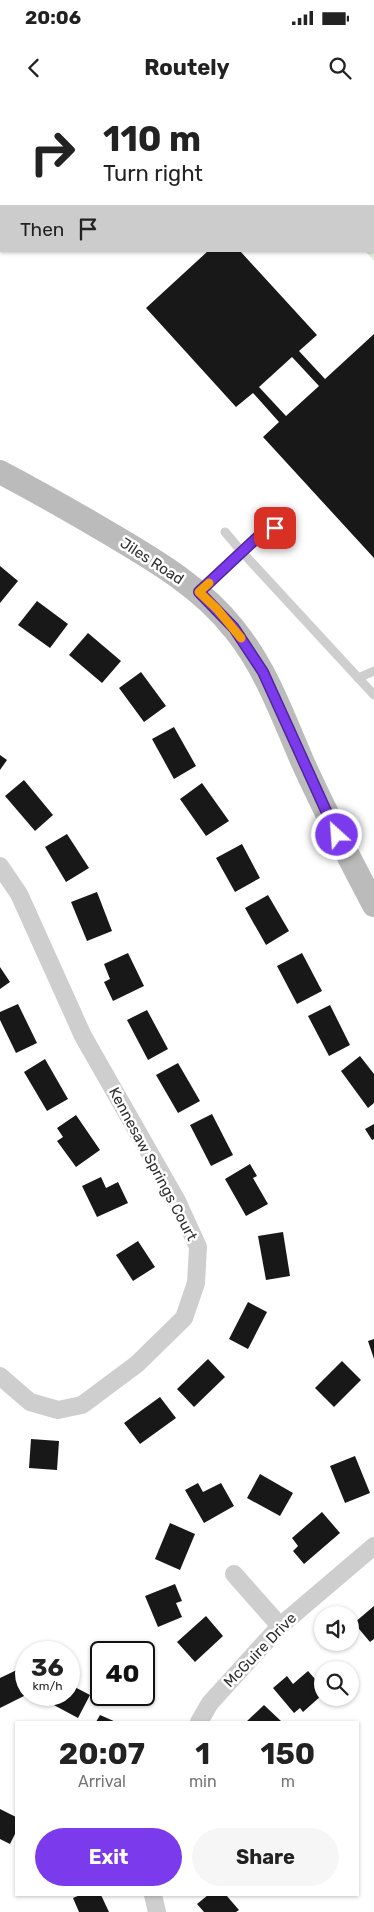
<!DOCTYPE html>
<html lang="en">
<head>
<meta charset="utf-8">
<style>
	:root { --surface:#fff; --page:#f6f6f6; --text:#222; --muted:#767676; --accent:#7c3aed }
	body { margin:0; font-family:Rubik,sans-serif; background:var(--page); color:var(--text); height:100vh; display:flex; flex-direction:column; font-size:19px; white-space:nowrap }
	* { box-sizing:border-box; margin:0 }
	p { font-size:16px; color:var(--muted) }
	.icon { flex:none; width:28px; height:28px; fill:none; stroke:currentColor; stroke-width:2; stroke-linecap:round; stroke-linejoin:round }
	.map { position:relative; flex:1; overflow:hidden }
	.panel { position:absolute; left:15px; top:1621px; width:344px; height:175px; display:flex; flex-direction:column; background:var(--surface); border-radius:0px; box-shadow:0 1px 4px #0004 }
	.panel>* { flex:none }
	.top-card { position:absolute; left:0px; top:0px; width:375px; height:152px; box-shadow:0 1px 4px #0004; background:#fff; color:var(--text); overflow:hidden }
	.fabs { position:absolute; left:314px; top:1506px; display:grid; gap:10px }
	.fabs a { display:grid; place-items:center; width:45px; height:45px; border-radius:50%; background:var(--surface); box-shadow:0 1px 4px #0004; font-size:25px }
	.speed { position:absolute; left:15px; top:1541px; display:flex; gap:10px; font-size:25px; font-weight:700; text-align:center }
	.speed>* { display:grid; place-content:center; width:65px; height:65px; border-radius:50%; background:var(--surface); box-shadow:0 1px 4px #0004; line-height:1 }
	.speed small { font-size:12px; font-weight:400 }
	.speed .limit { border:2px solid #111; border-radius:8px; background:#fff; color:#111 }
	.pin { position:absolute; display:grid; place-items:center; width:42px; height:42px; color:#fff; margin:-21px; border-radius:10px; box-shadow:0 2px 8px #0006 }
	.me { position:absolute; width:55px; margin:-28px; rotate:334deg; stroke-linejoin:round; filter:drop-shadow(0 0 4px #0008) }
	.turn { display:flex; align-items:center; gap:18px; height:105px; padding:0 20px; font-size:22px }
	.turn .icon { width:65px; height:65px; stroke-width:2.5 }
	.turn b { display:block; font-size:35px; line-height:42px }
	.then { display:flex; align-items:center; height:48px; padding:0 20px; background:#0003; gap:10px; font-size:19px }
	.eta { display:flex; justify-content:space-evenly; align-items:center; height:85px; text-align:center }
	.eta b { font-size:30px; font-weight:700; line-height:35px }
	.action { display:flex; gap:10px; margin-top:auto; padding:10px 20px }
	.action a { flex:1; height:58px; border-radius:30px; background:var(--accent); color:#fff; font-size:20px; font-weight:700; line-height:58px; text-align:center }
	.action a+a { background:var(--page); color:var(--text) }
	.status { display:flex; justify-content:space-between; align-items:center; height:35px; padding:0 25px; background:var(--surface); direction:ltr }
	.status svg { height:14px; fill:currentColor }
	header { display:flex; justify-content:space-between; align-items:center; height:65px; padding:0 20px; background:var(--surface); font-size:22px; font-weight:700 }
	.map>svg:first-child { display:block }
	.green { fill:#e4eadd }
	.building { fill:#181818; fill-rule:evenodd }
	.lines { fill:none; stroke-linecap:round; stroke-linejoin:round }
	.path { stroke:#cbcbcb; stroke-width:3; stroke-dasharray:2.5 2.5; stroke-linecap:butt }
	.lane { stroke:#cecece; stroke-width:9 }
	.street { stroke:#cecece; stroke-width:18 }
	.secondary { stroke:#bbb; stroke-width:24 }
	.route-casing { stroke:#51269a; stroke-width:12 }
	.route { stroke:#7c3aed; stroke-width:9 }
	.slow { stroke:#f59e0b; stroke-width:9 }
	.labels { text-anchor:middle; stroke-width:5; stroke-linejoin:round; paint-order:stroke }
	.street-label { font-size:15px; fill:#313131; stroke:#fff }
</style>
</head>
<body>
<div class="status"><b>20:06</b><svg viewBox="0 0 49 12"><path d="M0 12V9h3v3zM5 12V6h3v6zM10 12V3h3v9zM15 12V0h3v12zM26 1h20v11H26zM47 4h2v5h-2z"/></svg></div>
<header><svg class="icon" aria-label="back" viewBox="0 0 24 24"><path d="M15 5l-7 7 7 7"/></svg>Routely<svg class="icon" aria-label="search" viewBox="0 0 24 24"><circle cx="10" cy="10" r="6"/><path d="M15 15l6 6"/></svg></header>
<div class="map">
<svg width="374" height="1812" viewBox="0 0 374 1812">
	<rect width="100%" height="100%" fill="#fff"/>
	<!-- green -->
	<polygon class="green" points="224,0 374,0 374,161 365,151 374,151 374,1"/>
	<!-- building -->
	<g class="building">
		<path d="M208,151H240L317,235L299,251L325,279L374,234V458L263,337L279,322L253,293L236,307L146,208ZM292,257L319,286L286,316L259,287Z"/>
		<polygon points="0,466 18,481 0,503"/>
		<polygon points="37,501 68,524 50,548 18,525"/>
		<polygon points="88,533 121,561 102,583 69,555"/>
		<polygon points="141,572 166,606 144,622 119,588"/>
		<polygon points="174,627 196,666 174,679 152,639"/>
		<polygon points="0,655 7,660 0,670"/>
		<polygon points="24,680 53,715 35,731 5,696"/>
		<polygon points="202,683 229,721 206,736 180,699"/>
		<polygon points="67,734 89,768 66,782 45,747"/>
		<polygon points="242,744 260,778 235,792 216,758"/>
		<polygon points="97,792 112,831 87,841 71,802"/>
		<polygon points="268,795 289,831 266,845 245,808"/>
		<polygon points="128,853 144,886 113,901 104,882 110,879 104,864"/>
		<polygon points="302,853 322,891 297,904 277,866"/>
		<polygon points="0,867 10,882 0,889"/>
		<polygon points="18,904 37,943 16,953 0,920 0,912"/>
		<polygon points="330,905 350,945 329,956 308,916"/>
		<polygon points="147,910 168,949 148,960 127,920"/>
		<polygon points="360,956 374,974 374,1003 368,1008 341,971"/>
		<polygon points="45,959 68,999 47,1011 24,972"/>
		<polygon points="178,963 200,1001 178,1013 156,975"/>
		<polygon points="212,1014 233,1055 211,1066 190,1025"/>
		<polygon points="76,1015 100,1050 76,1067 57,1041 63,1037 57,1028"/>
		<polygon points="374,1024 374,1039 372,1040 365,1029"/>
		<polygon points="250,1064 257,1076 253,1078 268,1104 246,1116 225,1079"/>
		<polygon points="101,1077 106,1088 118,1082 128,1103 97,1117 82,1086"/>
		<polygon points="283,1132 290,1176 266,1180 258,1136"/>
		<polygon points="138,1141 155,1167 133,1181 116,1155"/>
		<polygon points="248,1202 267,1212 248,1249 229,1239"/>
		<polygon points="374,1239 374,1259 368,1241"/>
		<polygon points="208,1259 225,1277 194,1307 177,1289"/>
		<polygon points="342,1261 361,1280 334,1307 315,1288"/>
		<polygon points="160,1297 176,1318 140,1344 124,1323"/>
		<polygon points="31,1339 59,1341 57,1370 29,1368"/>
		<polygon points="355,1356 370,1393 345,1403 330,1366"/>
		<polygon points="260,1374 293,1393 280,1416 247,1398"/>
		<polygon points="198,1383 203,1392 221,1383 234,1406 204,1423 185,1390"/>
		<polygon points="322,1412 340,1433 304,1464 293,1451 298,1446 292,1438"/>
		<polygon points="170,1423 195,1434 180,1470 155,1459"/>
		<polygon points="175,1484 182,1501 176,1503 182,1517 158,1527 145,1496"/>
		<polygon points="374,1506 374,1539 370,1542 354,1523"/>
		<polygon points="206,1516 223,1536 195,1562 177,1542"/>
		<polygon points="23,1567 26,1573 26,1595 0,1608 0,1578"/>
		<polygon points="308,1571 322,1587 322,1595 303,1612 300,1608 294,1613 273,1588 287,1576 293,1584"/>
		<polygon points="69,1584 90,1595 78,1618 50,1603 54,1595 69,1595"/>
		<polygon points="264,1605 282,1622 246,1622"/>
		<polygon points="100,1615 116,1622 96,1622"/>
		<polygon points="0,1709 16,1717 16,1732 10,1744 0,1739"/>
		<polygon points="80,1795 101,1795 109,1812 79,1812 73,1798"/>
		<polygon points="208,1795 226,1795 239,1810 236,1812 204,1812 197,1804"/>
	</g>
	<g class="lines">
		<!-- path -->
		<g class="path">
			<polyline points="348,0 348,1"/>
			<polyline points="374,74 374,75"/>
		</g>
		<!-- lane -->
		<g class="lane">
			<path d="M290,432C270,420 256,438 242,452L374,595"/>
			<polyline points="199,492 242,452 225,432"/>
			<polyline points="358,578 374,571"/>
		</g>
		<!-- street -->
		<g class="street">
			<polyline points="0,766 19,794 83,936 177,1101 198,1147 196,1183 184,1218 137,1264 82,1305 58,1310 30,1302 0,1276"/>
			<polyline points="234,1474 280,1526"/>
			<polyline points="199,1622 210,1603 280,1526 374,1446"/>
			<polyline points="153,1795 157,1812"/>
		</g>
		<!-- secondary -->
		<path class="secondary" d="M0,372C38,392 75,413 112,435C156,461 202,488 234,529C266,568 283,617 303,663C325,711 349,758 374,805"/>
	</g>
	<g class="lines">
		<!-- route casing -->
		<g class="route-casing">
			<polyline id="route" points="275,428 262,433 199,492 234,528 263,572 337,735"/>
		</g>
		<!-- route -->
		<use href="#route" class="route"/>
		<!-- slow -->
		<polyline class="slow" points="209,483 199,492 217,509 241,538"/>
	</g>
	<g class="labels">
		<!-- street labels -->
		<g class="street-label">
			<text transform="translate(152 461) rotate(33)" y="5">Jiles Road</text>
			<text transform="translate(153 1064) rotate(62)" y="5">Kennesaw Springs Court</text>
			<text transform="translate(260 1550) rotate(-46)" y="5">McGuire Drive</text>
		</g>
	</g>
</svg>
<div class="fabs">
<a><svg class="icon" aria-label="sound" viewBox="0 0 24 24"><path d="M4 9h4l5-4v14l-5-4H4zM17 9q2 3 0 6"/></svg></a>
<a><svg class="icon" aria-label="search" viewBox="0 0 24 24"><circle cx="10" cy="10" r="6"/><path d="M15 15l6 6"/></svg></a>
</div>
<div class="speed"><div>36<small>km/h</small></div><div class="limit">40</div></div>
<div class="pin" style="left:275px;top:428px;background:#d93025"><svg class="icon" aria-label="arrive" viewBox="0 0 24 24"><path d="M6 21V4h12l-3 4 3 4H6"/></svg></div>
<svg class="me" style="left:337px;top:735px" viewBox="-20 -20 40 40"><circle r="17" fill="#7c3aed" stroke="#fff" stroke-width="3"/><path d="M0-11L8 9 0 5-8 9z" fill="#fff"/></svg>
<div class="top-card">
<div class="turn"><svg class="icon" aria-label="right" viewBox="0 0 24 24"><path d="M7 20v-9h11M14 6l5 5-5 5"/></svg><div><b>110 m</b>Turn right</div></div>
<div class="then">Then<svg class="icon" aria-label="arrive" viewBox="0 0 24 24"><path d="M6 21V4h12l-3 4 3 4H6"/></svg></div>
</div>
<section class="panel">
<div class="eta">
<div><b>20:07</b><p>Arrival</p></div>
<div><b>1</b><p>min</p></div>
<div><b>150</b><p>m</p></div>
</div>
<div class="action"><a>Exit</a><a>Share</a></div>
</section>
</div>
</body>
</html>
